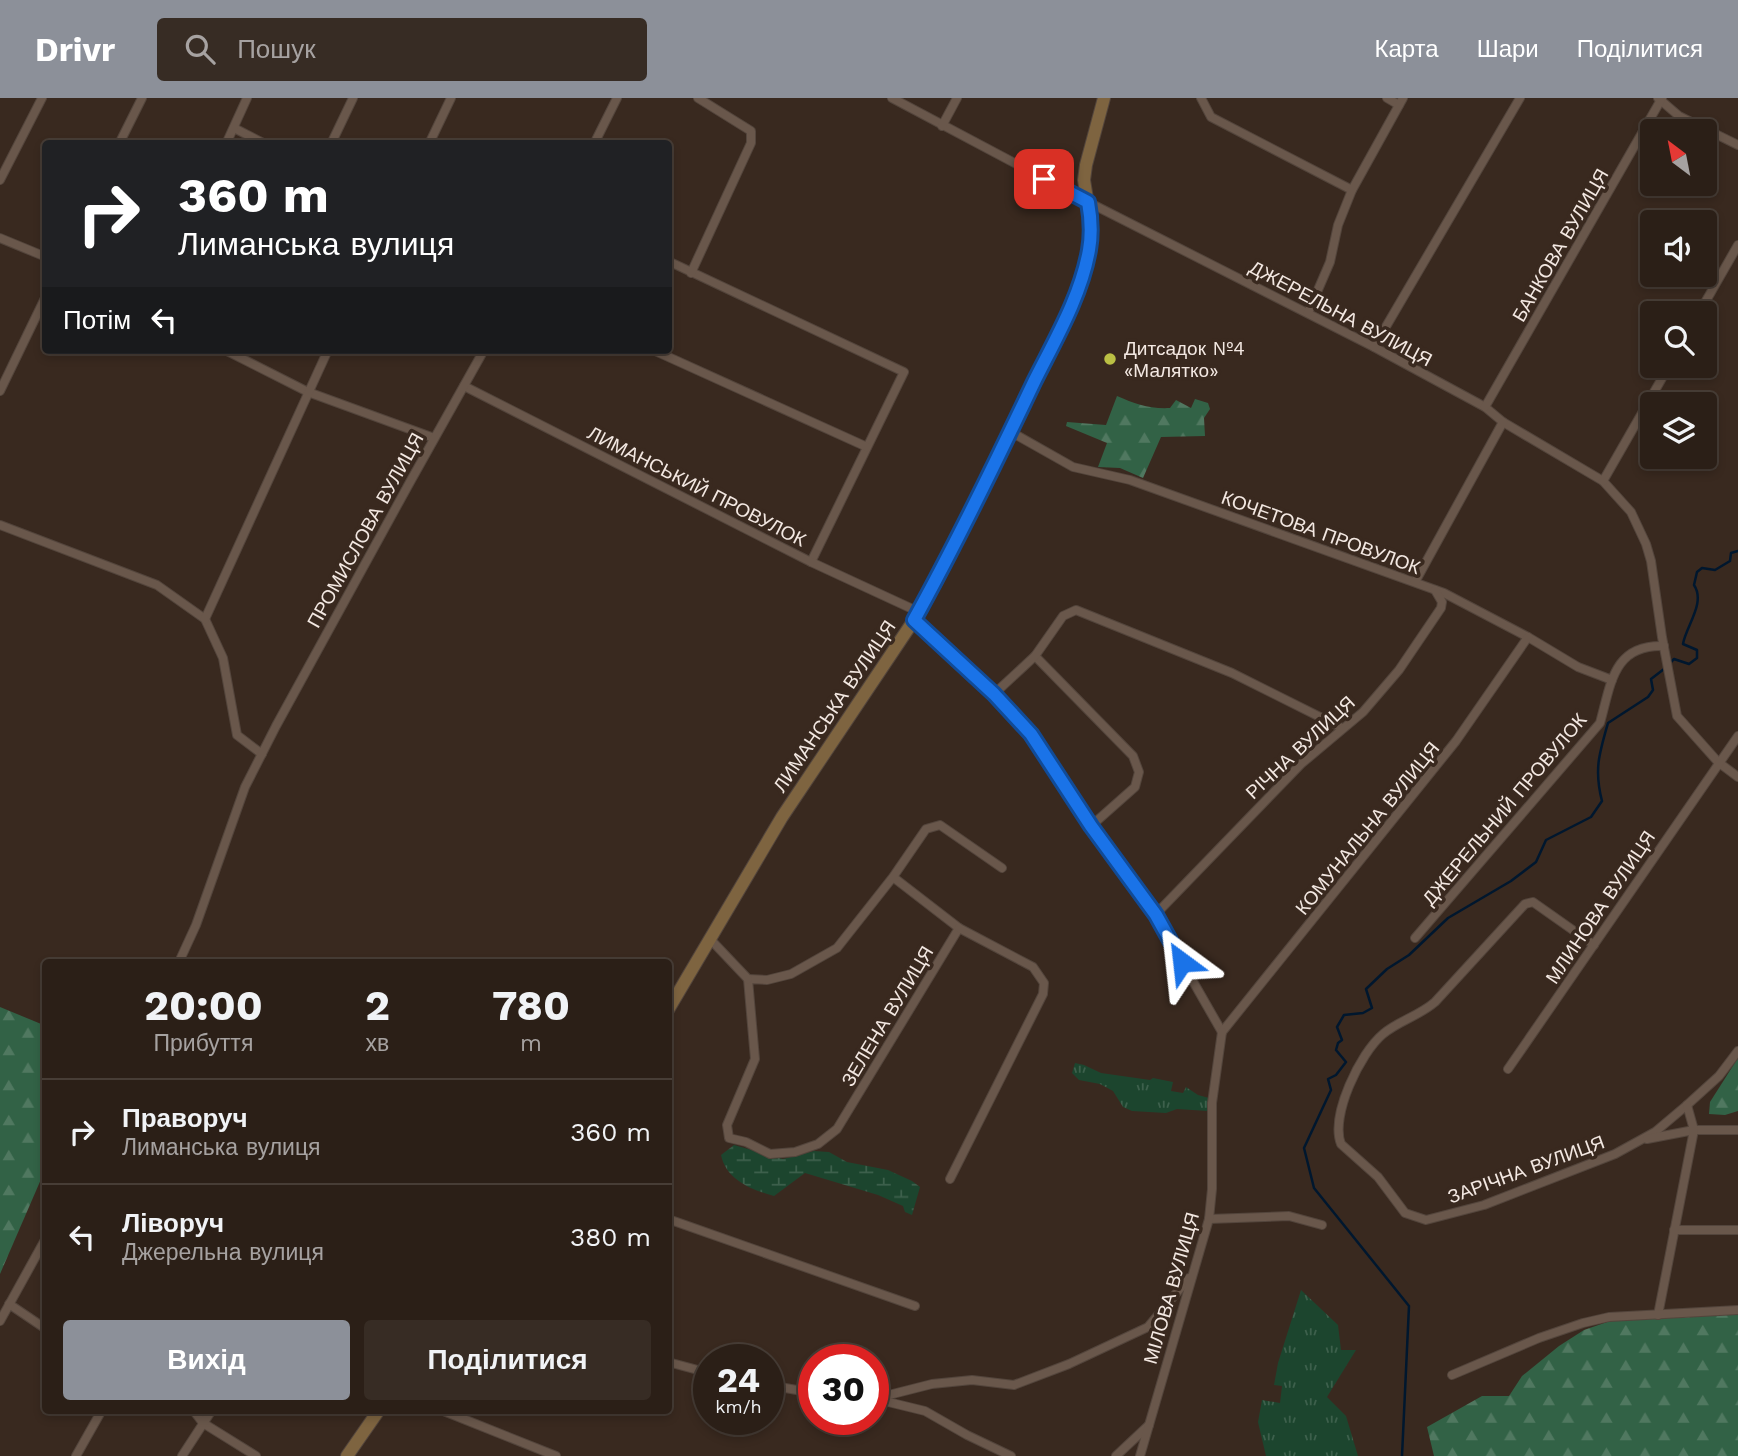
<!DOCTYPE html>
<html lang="uk">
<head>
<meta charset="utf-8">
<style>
	:root { --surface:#2b1f17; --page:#372c24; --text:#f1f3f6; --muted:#a6a2a1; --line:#473d36; --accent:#8c9099 }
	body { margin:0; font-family:"Work Sans",sans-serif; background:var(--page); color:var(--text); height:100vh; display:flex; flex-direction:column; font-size:26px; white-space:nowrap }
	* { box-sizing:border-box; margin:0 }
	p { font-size:23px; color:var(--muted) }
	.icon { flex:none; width:38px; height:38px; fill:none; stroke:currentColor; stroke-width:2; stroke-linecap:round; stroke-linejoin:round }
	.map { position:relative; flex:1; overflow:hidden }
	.details { position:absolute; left:42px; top:861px; width:630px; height:455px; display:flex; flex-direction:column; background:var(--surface); border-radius:7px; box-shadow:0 4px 10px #0003,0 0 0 2px var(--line) }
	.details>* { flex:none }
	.hud { position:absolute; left:42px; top:42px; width:630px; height:214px; border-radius:7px; box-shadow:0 4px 10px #0003,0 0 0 2px var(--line); background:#202124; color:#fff; overflow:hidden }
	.needle { width:46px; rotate:328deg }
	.controls { position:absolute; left:1640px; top:21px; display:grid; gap:14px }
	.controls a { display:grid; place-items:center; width:77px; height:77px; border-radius:7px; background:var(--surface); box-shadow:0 4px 10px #0003,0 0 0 2px var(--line); font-size:35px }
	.speed { position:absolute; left:693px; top:1246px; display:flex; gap:14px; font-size:35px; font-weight:700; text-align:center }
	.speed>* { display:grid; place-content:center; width:91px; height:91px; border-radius:50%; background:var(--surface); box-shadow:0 4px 10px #0003,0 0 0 2px var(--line); line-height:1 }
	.speed small { font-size:18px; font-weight:400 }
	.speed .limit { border:10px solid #d22; background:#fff; color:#111 }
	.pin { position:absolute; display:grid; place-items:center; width:60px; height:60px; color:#fff; margin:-30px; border-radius:14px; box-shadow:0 4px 10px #0006 }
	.me { position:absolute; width:77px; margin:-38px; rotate:330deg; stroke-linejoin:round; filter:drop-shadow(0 0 5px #0008) }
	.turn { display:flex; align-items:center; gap:24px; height:147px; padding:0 21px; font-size:32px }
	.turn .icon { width:91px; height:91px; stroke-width:2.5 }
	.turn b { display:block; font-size:49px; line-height:60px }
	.then { display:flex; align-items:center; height:66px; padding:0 21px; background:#0003; gap:14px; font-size:26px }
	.eta { display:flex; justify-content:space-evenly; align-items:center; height:119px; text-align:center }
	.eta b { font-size:42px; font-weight:700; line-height:49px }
	.cta { display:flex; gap:14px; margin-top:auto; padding:14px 21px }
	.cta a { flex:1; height:80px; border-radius:7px; background:var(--accent); color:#fff; font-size:28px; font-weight:700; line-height:80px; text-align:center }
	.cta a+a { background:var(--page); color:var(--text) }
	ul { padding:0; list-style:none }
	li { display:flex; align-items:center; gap:21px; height:105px; padding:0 21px; border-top:2px solid var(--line) }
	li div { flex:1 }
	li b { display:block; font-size:26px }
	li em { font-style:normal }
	header { display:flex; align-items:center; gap:42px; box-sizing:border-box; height:98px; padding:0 35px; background:var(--accent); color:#fff }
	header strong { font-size:33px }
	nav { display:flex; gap:38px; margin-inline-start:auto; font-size:24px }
	.search { width:490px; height:63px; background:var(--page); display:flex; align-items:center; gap:18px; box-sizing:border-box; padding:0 24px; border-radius:7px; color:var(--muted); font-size:26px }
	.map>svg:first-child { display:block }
	.grass { fill:url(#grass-tufts) }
	.forest { fill:url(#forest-firs) }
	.wetland { fill:url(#wetland-marsh) }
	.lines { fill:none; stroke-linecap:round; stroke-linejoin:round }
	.stream { stroke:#00172e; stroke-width:2.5 }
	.street-casing { stroke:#53453c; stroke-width:10 }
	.secondary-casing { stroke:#53453c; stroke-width:14 }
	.street { stroke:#69574b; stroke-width:8 }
	.secondary { stroke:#7e6440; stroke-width:12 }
	.route-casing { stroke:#114b97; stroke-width:18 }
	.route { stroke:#1a73e8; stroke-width:12 }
	.poi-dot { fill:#bbc044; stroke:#39291f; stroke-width:2.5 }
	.labels { text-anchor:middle; stroke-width:7; stroke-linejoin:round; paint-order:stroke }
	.street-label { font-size:19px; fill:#f3e8e2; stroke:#39291f }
	.poi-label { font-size:19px; fill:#f3e8e2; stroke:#39291f; text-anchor:start }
</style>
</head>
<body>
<header>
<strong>Drivr</strong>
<div class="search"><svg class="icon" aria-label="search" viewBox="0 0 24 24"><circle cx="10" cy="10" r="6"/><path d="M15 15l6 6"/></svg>Пошук</div>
<nav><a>Карта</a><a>Шари</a><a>Поділитися</a></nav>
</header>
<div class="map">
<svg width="1738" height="1358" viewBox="0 0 1738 1358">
	<defs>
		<pattern id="grass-tufts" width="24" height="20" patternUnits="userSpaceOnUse" patternTransform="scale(1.75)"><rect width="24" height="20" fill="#1c452e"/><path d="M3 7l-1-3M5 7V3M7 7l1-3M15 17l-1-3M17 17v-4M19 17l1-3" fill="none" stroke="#3d604c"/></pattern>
		<pattern id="forest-firs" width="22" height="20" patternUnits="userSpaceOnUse" patternTransform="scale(1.75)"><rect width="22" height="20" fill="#326246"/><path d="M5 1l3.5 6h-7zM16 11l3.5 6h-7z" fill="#507860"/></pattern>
		<pattern id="wetland-marsh" width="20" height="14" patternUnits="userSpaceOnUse" patternTransform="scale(1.75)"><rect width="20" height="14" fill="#1c452e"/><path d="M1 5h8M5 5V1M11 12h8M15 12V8" fill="none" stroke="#3d604c"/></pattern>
	</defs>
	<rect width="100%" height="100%" fill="#39291f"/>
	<!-- grass -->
	<g class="grass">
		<polygon points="1075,965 1084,967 1101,975 1150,982 1153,980 1173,984 1171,993 1183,995 1186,989 1198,997 1209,1000 1208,1013 1177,1011 1166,1015 1132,1013 1123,1009 1113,993 1100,986 1079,982 1072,975"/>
		<polygon points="1301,1192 1338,1227 1341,1252 1356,1252 1327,1299 1346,1318 1358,1358 1266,1358 1258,1324 1262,1302 1280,1305 1282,1288 1274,1287 1278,1265"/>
	</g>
	<!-- forest -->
	<g class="forest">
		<path d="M1117,298C1135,306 1149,311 1170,310L1176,302L1191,310L1195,301L1208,305L1210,311L1204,320L1205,338L1161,339L1143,380L1120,370L1098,369L1107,345L1066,328L1067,324L1106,327Z"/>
		<polygon points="0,909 46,928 45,1072 0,1176"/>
		<polygon points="1738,960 1738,1013 1725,1017 1709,1016 1710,1004"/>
		<polygon points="1738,1216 1738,1358 1434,1358 1427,1329 1482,1298 1509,1298 1522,1278 1559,1248 1584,1232 1613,1222"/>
	</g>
	<!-- wetland -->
	<path class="wetland" d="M734,1047L783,1061L814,1053L829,1054L847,1064L888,1072L912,1083L920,1089L912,1117L905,1114L903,1108L878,1097L805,1075L774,1098C752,1092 726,1082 721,1057Z"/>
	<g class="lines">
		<!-- stream -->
		<g class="stream">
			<path d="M1669,566L1674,561L1689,566L1697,560V552L1683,546C1686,528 1706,505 1694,487L1697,474L1702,470L1715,472L1730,463L1731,455L1738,453"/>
			<path d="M1402,1358L1409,1208L1314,1090L1304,1050L1331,992L1328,981L1336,977L1346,964L1336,952L1338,945L1342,942L1337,929L1344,917L1363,915L1372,910L1366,891L1387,871L1409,857L1448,820L1511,783L1536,764L1546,742L1591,719L1602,703C1594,672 1599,656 1608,625L1648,599L1653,592L1651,581L1664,571"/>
		</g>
		<!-- street casing -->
		<g class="street-casing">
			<g id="street">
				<polyline points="892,0 1088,104 1374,249 1485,309 1503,324 1603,383 1631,414 1646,446 1651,463 1662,539 1677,618 1718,664 1738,679"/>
				<polyline points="1201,0 1211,19 1352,92"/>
				<polyline points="1387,0 1399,7"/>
				<polyline points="1658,0 1679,18 1738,47"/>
				<polyline points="942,28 957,0"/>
				<polyline points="234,30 265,46"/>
				<polyline points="119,46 142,0"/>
				<polyline points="226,46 247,0"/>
				<polyline points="331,46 353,0"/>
				<polyline points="429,46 451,0"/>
				<polyline points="594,46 617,0"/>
				<polyline points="0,82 42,0"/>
				<polyline points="0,140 46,159"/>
				<polyline points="668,163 904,274 811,464"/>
				<polyline points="691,175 751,45 751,33 698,0"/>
				<polyline points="1308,215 1330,164 1338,127 1352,92 1403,0"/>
				<polyline points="1699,215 1738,147"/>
				<polyline points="1374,249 1520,0"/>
				<polyline points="225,252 308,294 434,340"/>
				<polyline points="653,252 867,349"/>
				<polyline points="464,288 811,464 919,514"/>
				<polyline points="0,293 46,198"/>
				<polyline points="1485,309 1662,0"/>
				<polyline points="1011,334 1073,369 1130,382 1444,495 1528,539 1578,569 1612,582"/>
				<polyline points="1603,383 1669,268"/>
				<polyline points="0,427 157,487 205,521 223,560 237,637 262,656"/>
				<polyline points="1415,484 1503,324"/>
				<polyline points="205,521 328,252"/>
				<polyline points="914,522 994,596 1031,636 1091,728 1155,817 1222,934"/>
				<polyline points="1035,558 1133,658 1139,674 1135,689 1091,728"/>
				<polyline points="994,596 1035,558 1063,518 1076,512 1232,575 1342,630"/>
				<polyline points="893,779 959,830 837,1031 818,1046 795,1054 770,1056 746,1044 729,1040 727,1027 755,961 748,881 767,882 791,876 837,850 893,779 926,731 940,727 1002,770"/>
				<polyline points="1155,817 1301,666 1363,614 1399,572 1441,510 1442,504 1435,492"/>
				<path d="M1415,840L1600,625C1611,586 1613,546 1664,548"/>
				<polyline points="711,842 748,881"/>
				<path d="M1594,847L1533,804L1525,806L1435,904C1419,918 1398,923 1383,936C1360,955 1330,1018 1341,1046L1378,1079L1405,1115L1426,1122L1484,1107L1615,1056L1655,1034L1687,1007L1719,978L1738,953"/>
				<polyline points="179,864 196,827 245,689 276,628 410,384 484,252"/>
				<polyline points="1222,934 1456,643 1528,539"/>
				<polyline points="1508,971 1738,638"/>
				<polyline points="1647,1041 1694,1032 1738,1032"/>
				<polyline points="950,1081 1043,896 1044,885 1033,869 959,830"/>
				<polyline points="668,1121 915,1208"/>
				<polyline points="1209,1121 1289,1118 1322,1127"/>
				<polyline points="1674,1132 1738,1132"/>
				<polyline points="9,1206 46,1231"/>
				<polyline points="1658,1217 1694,1032 1687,1007"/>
				<polyline points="0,1223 46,1140"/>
				<polyline points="668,1264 709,1275"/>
				<polyline points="1452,1277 1539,1240 1583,1225 1609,1219 1738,1212"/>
				<polyline points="768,1287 814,1295"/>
				<polyline points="873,1301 932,1286 972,1282 1014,1287 1069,1266 1148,1229 1189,1180"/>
				<polyline points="880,1302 925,1313 967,1337 1011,1358"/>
				<polyline points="193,1312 203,1325 256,1358"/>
				<polyline points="441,1312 556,1358"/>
				<polyline points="76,1358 102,1312"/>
				<polyline points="182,1358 212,1312"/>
				<polyline points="1116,1358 1149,1327"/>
				<polyline points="1140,1358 1209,1121 1212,1091 1212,1005 1222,934"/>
			</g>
		</g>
		<!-- secondary casing -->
		<g class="secondary-casing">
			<g id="secondary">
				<polyline points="668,912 782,719 914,522 937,483 1011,334 1071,208 1084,171 1089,153 1091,126 1084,82 1086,67 1104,0"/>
				<polyline points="347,1358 379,1312"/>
			</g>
		</g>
		<!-- street -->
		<use href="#street" class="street"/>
		<!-- secondary -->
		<use href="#secondary" class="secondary"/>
	</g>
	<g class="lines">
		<!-- route casing -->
		<g class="route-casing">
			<path id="route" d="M1044,81L1088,104C1091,120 1092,135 1089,152C1081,198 1055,242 1034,284C996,364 957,444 914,522L994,596L1031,636L1091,728L1156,817L1182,864"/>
		</g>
		<!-- route -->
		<use href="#route" class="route"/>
	</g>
	<!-- markers -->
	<circle class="poi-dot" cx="1110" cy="261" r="7"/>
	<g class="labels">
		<!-- street labels -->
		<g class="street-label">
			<text transform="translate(1560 147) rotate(-60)" y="7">БАНКОВА ВУЛИЦЯ</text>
			<text transform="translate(1341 215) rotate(28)" y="7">ДЖЕРЕЛЬНА ВУЛИЦЯ</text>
			<text transform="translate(697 388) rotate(27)" y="7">ЛИМАНСЬКИЙ ПРОВУЛОК</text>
			<text transform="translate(365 432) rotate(-61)" y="7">ПРОМИСЛОВА ВУЛИЦЯ</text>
			<text transform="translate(1321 434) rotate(20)" y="7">КОЧЕТОВА ПРОВУЛОК</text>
			<text transform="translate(834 608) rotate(-56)" y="7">ЛИМАНСЬКА ВУЛИЦЯ</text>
			<text transform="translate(1300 649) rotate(-43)" y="7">РІЧНА ВУЛИЦЯ</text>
			<text transform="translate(1504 711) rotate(-50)" y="7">ДЖЕРЕЛЬНИЙ ПРОВУЛОК</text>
			<text transform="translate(1367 730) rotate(-51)" y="7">КОМУНАЛЬНА ВУЛИЦЯ</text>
			<text transform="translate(1600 809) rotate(-56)" y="7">МЛИНОВА ВУЛИЦЯ</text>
			<text transform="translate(887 918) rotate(-59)" y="7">ЗЕЛЕНА ВУЛИЦЯ</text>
			<text transform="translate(1526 1071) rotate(-20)" y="7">ЗАРІЧНА ВУЛИЦЯ</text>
			<text transform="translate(1171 1190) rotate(-74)" y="7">МІЛОВА ВУЛИЦЯ</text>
		</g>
		<!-- poi labels -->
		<g class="poi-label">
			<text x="1124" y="257">Дитсадок №4<tspan x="1124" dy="22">«Малятко»</tspan></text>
		</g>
	</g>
</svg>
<div class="controls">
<a><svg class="needle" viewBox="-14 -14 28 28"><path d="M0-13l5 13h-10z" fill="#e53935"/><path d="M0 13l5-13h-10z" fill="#a6a2a1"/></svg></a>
<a><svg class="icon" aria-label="sound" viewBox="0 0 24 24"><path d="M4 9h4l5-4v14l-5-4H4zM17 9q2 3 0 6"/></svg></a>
<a><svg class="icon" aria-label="search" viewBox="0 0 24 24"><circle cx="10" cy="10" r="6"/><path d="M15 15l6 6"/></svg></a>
<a><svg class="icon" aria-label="layers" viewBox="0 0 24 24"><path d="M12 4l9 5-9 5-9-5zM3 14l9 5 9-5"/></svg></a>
</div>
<div class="speed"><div>24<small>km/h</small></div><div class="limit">30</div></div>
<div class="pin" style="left:1044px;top:81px;background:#d93025"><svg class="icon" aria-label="arrive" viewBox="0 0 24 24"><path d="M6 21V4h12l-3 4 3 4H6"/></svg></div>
<svg class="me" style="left:1182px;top:864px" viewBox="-20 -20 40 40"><path d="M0-17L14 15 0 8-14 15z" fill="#1a73e8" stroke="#fff" stroke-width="4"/></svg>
<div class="hud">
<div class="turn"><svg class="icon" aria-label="right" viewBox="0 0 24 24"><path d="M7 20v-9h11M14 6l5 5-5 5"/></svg><div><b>360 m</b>Лиманська вулиця</div></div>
<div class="then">Потім<svg class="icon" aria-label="left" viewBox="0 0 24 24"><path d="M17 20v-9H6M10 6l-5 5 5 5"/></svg></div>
</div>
<section class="details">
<div class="eta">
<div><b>20:00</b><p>Прибуття</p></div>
<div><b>2</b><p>хв</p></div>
<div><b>780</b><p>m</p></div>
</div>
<ul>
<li><svg class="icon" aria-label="right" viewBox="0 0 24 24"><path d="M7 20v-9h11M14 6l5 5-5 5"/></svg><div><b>Праворуч</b><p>Лиманська вулиця</p></div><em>360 m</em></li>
<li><svg class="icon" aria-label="left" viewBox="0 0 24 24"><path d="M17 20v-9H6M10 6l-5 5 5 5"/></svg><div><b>Ліворуч</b><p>Джерельна вулиця</p></div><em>380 m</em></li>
</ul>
<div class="cta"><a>Вихід</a><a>Поділитися</a></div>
</section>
</div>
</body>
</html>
